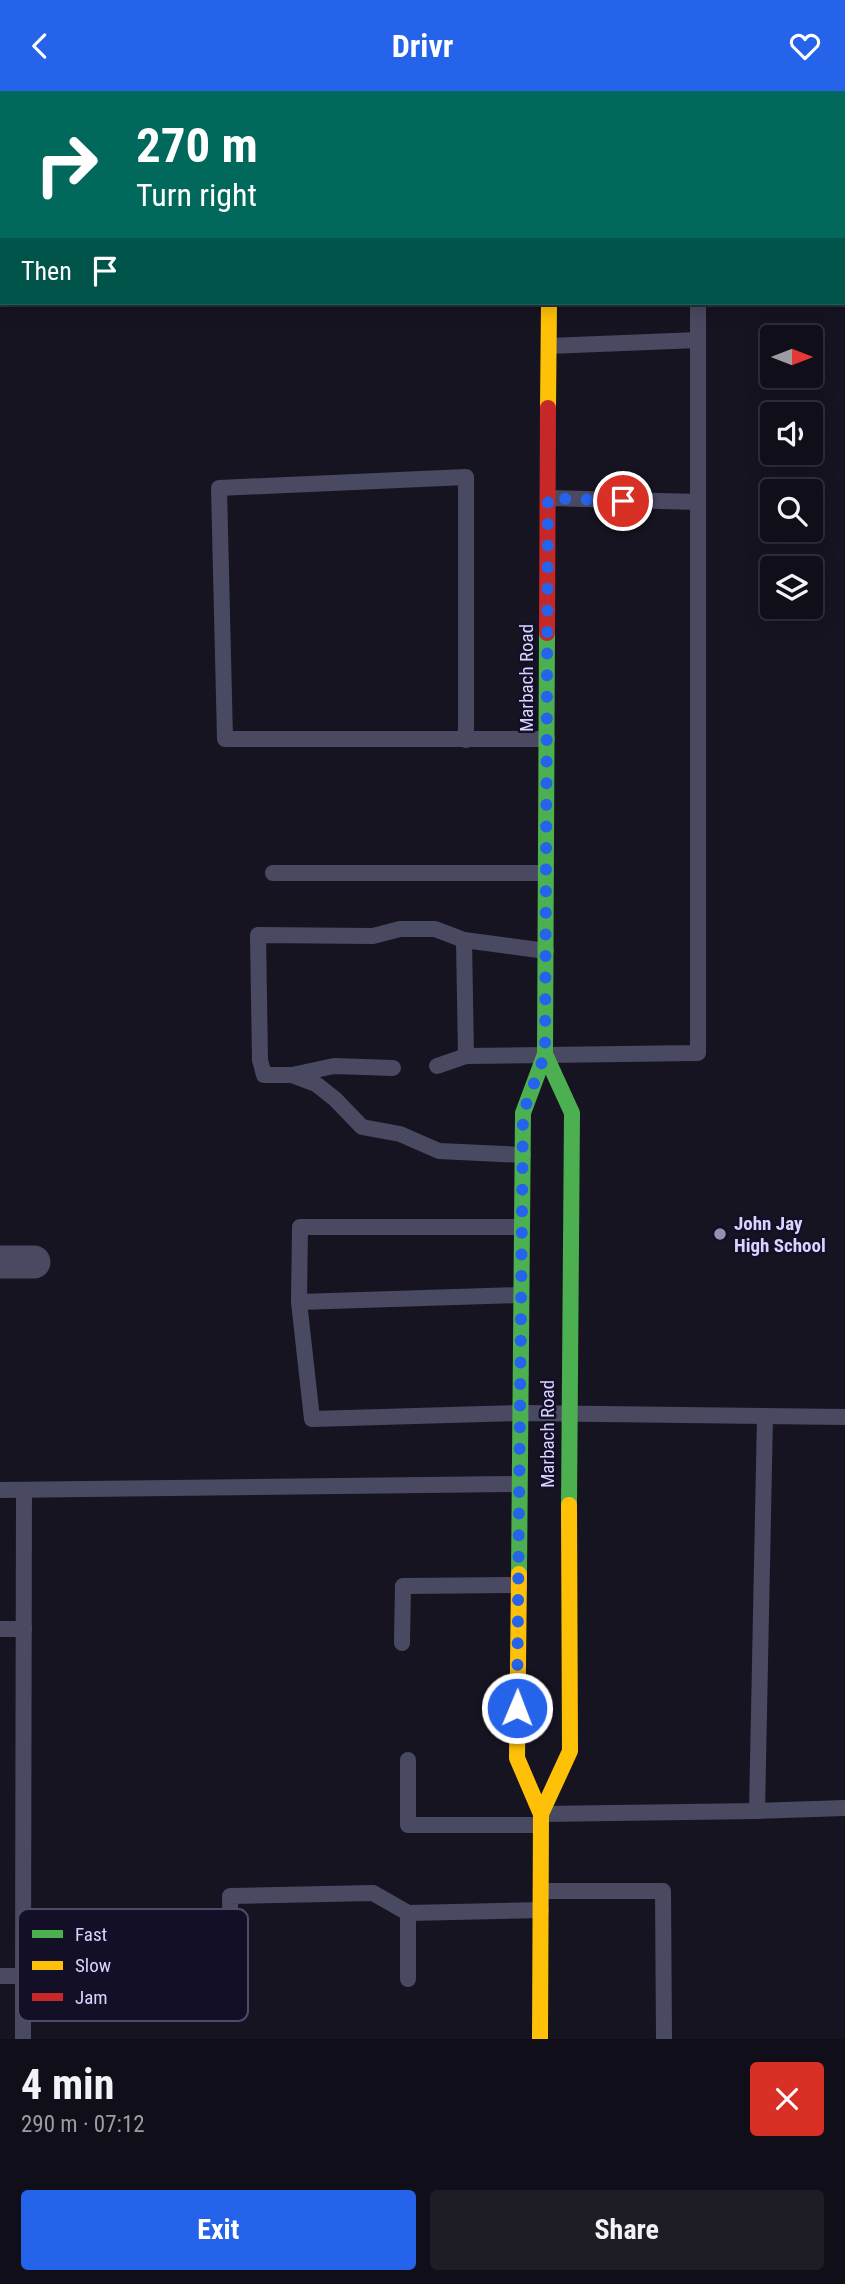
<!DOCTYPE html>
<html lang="en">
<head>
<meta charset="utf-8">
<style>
	:root { --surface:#100f19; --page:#1e1d26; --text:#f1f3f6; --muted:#9c9ca2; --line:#302f38; --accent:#2563eb }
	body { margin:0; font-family:"Roboto Condensed",sans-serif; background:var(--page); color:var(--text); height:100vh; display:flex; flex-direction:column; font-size:26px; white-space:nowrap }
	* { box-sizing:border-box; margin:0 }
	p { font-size:23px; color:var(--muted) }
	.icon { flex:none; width:38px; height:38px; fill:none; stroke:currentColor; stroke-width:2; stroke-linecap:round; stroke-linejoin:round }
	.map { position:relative; height:1948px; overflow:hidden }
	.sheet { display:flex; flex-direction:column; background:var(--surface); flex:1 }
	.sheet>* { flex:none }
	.guide { position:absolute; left:0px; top:0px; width:845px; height:214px; box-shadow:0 4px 18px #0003,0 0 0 2px var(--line); background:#00695c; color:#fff; overflow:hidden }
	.needle { width:46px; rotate:90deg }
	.buttons { position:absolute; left:760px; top:234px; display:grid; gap:14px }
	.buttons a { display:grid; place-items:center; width:63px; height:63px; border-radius:7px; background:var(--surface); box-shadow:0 4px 18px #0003,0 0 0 2px var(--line); font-size:35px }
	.pin { position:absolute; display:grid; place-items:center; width:60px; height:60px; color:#fff; margin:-30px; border:4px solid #fff; border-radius:50%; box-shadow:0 2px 7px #0007 }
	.me { position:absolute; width:77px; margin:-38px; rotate:1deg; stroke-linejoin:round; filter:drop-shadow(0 0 5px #0008) }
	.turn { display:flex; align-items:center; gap:24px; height:147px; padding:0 21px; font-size:32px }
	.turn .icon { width:91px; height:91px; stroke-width:2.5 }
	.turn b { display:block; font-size:49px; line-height:60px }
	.then { display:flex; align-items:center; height:66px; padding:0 21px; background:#0003; gap:14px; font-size:26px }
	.round { display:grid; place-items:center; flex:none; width:74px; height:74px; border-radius:7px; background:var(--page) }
	.overview { display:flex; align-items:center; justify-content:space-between; height:119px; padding:0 21px }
	h1 { font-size:42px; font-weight:700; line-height:52px }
	.action { display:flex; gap:14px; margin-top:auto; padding:14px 21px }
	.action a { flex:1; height:80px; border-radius:7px; background:var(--accent); color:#fff; font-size:28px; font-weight:700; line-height:80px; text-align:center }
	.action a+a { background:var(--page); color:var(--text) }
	header { display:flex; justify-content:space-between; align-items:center; height:91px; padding:0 21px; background:var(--accent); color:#fff; font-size:32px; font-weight:700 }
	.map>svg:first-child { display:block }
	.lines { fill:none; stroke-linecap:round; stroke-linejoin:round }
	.lane { stroke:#4a4962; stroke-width:16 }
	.street { stroke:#4a4962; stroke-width:33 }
	.fast { stroke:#4caf50; stroke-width:16 }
	.slow { stroke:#ffc107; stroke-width:16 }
	.jam { stroke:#c62828; stroke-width:16 }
	.route { stroke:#2563eb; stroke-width:12; stroke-dasharray:0 21.6 }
	.poi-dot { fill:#9591b1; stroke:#130f26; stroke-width:2.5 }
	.labels { text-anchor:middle; stroke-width:5; stroke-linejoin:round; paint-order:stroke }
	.street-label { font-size:19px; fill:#d9d4ff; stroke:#130f26 }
	.poi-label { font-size:19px; font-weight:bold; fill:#d9d4ff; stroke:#130f26; text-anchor:start }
	.key { fill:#130f26; stroke:#4e4a67; stroke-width:2 }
	.key-label { font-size:19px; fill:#d9d4ff }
</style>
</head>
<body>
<header><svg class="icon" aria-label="back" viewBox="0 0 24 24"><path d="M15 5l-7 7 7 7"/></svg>Drivr<svg class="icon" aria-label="heart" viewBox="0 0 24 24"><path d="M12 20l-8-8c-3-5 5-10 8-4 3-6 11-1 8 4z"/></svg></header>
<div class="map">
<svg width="845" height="1948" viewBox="0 0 845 1948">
	<rect width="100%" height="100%" fill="#161421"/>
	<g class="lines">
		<!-- lane -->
		<g class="lane">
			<polyline points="694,0 694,2"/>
			<polyline points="844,45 845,45"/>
			<polyline points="549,255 698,249"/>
			<polyline points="548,407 698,411"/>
			<polyline points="466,649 466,386 219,397 225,648 547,648"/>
			<polyline points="273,782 546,782"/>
			<polyline points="464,849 466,965"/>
			<polyline points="437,975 466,965 698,962 698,212"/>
			<polyline points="292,984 334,975 393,977"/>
			<polyline points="523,1064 439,1060 400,1043 362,1036 335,1008 316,993 292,984 264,984 260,969 258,844 373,845 400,838 435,838 464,849 546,860"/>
			<polyline points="522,1136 300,1136 299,1211 312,1328 520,1322 845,1326"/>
			<polyline points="299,1211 521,1204"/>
			<polyline points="765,1325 757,1720 845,1717"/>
			<polyline points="0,1399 519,1393"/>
			<polyline points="0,1538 24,1538"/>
			<polyline points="402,1552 403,1495 519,1494"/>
			<polyline points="408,1669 408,1734 541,1734"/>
			<polyline points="541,1723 757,1720"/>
			<polyline points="541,1800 663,1800 664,1948"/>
			<polyline points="408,1822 408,1888"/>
			<polyline points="0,1885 23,1885 23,1948"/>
			<polyline points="23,1885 24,1399"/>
			<polyline points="231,1893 230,1805 373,1802 408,1822 541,1819"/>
		</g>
		<!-- street -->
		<g class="street">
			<polyline points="0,159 2,159"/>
			<polyline points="0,1171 34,1171"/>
		</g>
		<!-- fast -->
		<g class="fast">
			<polyline points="550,0 550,2"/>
			<polyline points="545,963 572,1022 569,1414"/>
			<polyline points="519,1483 523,1022 545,963 547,542"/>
		</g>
		<!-- slow -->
		<g class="slow">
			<polyline points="548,317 549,212"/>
			<polyline points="519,1483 517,1667 541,1723 540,1948"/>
			<polyline points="541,1723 570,1660 569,1414"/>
		</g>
		<!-- jam -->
		<polyline class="jam" points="547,542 548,317"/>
	</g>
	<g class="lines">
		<!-- route -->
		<polyline class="route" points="517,1617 523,1022 545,963 548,407 623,410"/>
	</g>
	<!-- markers -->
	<circle class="poi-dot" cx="720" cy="1143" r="7"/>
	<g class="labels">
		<!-- street labels -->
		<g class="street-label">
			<text transform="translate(526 587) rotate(-90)" y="7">Marbach Road</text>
			<text transform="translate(547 1343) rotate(-90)" y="7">Marbach Road</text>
		</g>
		<!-- poi labels -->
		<g class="poi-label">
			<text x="734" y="1139">John Jay<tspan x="734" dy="22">High School</tspan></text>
		</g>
	</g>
	<!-- legend -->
	<rect x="18" y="1818" width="230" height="112" rx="10" class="key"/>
	<rect x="32" y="1839" width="31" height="8" fill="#4caf50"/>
	<rect x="32" y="1870" width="31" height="9" fill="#ffc107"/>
	<rect x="32" y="1902" width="31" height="8" fill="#c62828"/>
	<g class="key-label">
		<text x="75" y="1850">Fast</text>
		<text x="75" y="1881">Slow</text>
		<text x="75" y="1913">Jam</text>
	</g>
</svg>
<div class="buttons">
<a><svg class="needle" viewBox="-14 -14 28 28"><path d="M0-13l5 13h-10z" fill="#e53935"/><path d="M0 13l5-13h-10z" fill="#9c9ca2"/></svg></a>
<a><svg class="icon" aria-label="sound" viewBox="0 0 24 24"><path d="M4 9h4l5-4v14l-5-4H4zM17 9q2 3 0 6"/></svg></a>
<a><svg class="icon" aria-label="search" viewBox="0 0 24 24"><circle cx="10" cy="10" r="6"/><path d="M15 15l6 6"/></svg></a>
<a><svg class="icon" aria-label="layers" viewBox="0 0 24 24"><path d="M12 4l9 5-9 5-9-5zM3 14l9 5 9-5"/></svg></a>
</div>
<div class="pin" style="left:623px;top:410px;background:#d93025"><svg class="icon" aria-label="arrive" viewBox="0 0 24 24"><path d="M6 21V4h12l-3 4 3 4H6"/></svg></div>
<svg class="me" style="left:517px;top:1617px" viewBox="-20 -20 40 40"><circle r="17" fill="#2563eb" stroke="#fff" stroke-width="3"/><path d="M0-11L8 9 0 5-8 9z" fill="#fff"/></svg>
<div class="guide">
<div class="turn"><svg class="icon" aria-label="right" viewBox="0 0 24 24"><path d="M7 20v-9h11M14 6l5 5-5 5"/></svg><div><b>270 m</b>Turn right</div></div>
<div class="then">Then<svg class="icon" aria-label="arrive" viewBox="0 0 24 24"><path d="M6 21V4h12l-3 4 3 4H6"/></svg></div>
</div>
</div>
<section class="sheet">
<div class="overview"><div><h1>4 min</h1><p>290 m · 07:12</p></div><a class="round" style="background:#d93025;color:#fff"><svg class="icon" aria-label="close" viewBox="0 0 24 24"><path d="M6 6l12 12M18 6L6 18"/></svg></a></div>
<div class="action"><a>Exit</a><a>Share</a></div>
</section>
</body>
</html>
